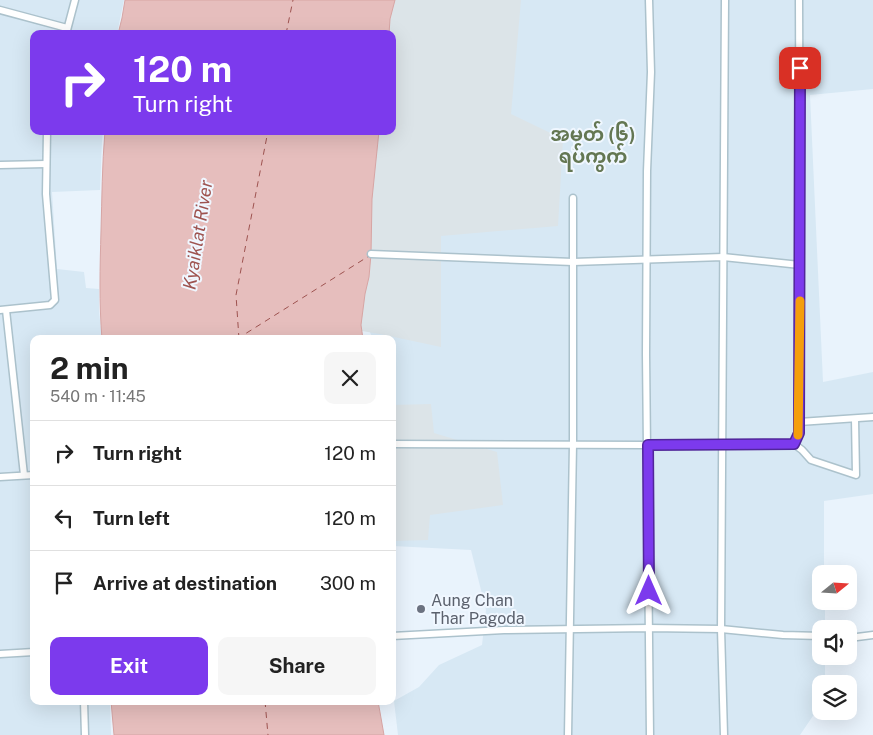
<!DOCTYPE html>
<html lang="en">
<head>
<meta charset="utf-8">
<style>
	:root { --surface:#fff; --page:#f6f6f6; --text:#222; --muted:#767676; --line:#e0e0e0; --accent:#7c3aed }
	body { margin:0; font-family:"Public Sans","Noto Sans Myanmar",sans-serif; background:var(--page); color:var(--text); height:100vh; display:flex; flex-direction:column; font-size:19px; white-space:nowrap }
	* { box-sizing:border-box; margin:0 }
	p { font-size:16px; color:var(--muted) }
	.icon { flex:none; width:28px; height:28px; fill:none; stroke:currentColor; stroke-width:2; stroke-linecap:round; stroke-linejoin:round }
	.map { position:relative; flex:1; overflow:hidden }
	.panel { position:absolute; left:30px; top:335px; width:366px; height:370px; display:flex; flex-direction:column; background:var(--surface); border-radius:10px; box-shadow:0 5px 20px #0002 }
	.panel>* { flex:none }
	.hud { position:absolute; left:30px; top:30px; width:366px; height:105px; border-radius:10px; box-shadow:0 5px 20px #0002; background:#7c3aed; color:#fff; overflow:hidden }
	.needle { width:32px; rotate:72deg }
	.fabs { position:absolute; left:812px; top:565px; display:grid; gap:10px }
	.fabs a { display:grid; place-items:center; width:45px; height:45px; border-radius:10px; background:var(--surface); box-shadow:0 5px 20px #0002; font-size:25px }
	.pin { position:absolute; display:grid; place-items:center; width:42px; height:42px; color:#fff; margin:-21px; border-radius:10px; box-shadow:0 2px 8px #0006 }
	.me { position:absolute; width:55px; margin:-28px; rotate:0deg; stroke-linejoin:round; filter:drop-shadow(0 0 4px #0008) }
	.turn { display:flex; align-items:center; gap:18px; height:105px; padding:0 20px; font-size:22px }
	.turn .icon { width:65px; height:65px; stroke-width:2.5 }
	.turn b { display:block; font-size:35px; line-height:42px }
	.round { display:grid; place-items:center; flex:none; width:52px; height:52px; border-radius:10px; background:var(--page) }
	.head { display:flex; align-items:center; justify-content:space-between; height:85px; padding:0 20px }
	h1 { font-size:30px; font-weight:700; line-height:38px }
	.button { display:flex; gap:10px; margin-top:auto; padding:10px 20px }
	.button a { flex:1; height:58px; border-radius:10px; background:var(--accent); color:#fff; font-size:20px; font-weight:700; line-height:58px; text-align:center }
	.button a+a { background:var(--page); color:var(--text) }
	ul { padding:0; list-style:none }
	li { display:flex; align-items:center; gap:15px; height:65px; padding:0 20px; border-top:1px solid var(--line) }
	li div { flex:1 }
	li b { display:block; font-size:19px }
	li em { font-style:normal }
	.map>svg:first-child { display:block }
	.residential { fill:#d7e8f4 }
	.industrial { fill:#dce4e8 }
	.water { fill:#e6bebd; stroke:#d7a5a4 }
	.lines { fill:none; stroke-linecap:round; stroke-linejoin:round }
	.ferry { stroke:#9e5350; stroke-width:1; stroke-dasharray:6 5; stroke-linecap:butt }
	.street-casing { stroke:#acc2cc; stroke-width:9 }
	.street { stroke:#fff; stroke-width:6 }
	.route-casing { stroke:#51269a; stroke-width:12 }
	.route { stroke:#7c3aed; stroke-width:9 }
	.slow { stroke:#f59e0b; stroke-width:9 }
	.worship-dot { fill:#6b7280; stroke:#f0f7ff; stroke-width:2 }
	.labels { text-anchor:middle; stroke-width:4; stroke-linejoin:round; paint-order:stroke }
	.worship-label { font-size:16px; fill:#5b616d; stroke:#f0f7ff; text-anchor:start }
	.water-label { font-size:18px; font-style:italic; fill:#9e5350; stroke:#f0f7ff }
	.quarter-label { font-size:19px; font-weight:bold; fill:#647753; stroke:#f0f7ff }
</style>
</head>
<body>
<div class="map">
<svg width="873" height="735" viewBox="0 0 873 735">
	<rect width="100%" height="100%" fill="#e9f3fc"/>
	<!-- residential -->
	<g class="residential">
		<polygon points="0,0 124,0 117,34 34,34 34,131 103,131 102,141 100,190 52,192 57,269 84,272 86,288 99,289 99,311 102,339 34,339 34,701 110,701 111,735 0,735"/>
		<polygon points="405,0 873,0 873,89 810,95 823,382 873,372 873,494 824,501 824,574 821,574 821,601 825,601 825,629 821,629 821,656 825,656 825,684 821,684 821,704 800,735 398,735 394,701 419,687 439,665 482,645 486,610 471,550 393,546 392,339 373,339 369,330 392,131"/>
	</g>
	<!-- industrial -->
	<g class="industrial">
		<polygon points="369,0 521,0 511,114 563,139 558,226 441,236 441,347 380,334 350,329 349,131 392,131 392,34 364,34"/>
		<polygon points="431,404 434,433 497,452 503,505 430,515 428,540 393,541 392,405"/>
	</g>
	<!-- water -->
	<g class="water">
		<polygon points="125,0 395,0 390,19 389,34 118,34 122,18"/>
		<path d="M105,131H379L372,199L371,254L369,277L365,294L361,325L363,339H102C99,303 100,267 101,231C102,198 102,165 105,131Z"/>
		<polygon points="111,701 378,701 384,735 114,735"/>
	</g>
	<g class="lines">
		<!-- ferry -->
		<g class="ferry">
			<polyline points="286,34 293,0"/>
			<polyline points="237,339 369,256"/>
			<polyline points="239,339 236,295 268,131"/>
			<polyline points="265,701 268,735"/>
		</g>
		<!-- street casing -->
		<g class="street-casing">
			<g id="street">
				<polyline points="649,0 651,72 647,171 646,354 650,735"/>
				<polyline points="0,10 67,28"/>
				<polyline points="66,34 75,0"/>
				<polyline points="0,165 46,164"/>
				<polyline points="371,254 573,262 723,257 800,265"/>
				<polyline points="0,310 50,305 55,300 46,194 47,131"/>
				<polyline points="6,310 24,475"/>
				<polyline points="799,422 873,417"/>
				<polyline points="392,444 648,445 794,444 799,433 800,265 799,0"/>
				<polyline points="794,444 802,450 811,460 856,475 855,419"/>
				<polyline points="0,477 34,475"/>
				<polyline points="392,636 504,630 649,628 721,629 783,635 821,636"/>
				<polyline points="849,637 857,637 873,635"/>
				<polyline points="0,654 34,652"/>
				<polyline points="84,701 85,735"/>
				<polyline points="568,735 573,444 573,198"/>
				<polyline points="724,735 721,629 725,0"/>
			</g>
		</g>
		<!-- street -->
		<use href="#street" class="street"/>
	</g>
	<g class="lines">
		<!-- route casing -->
		<g class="route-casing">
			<polyline id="route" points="649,591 648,445 794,444 799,433 800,68"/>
		</g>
		<!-- route -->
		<use href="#route" class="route"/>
		<!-- slow -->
		<polyline class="slow" points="798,435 800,301"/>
	</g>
	<!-- markers -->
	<circle class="worship-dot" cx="421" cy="609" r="5"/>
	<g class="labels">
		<!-- worship labels -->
		<g class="worship-label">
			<text x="431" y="606">Aung Chan<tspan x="431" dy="18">Thar Pagoda</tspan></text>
		</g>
		<!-- water labels -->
		<g class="water-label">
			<text transform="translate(198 235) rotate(-81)" y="6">Kyaiklat River</text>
		</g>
		<!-- quarter labels -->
		<g class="quarter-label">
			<text x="593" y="141">အမှတ် (၆)<tspan x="593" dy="22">ရပ်ကွက်</tspan></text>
		</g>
	</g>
</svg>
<div class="fabs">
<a><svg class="needle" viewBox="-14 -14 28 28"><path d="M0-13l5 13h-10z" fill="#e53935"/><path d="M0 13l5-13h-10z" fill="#767676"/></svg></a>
<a><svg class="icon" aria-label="sound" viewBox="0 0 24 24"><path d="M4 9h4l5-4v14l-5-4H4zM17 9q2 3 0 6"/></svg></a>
<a><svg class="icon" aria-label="layers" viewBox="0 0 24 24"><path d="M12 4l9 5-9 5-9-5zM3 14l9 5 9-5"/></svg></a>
</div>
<div class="pin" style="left:800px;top:68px;background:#d93025"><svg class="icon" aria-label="arrive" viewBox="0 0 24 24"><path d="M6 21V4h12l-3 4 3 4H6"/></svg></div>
<svg class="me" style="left:649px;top:591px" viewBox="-20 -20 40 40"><path d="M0-17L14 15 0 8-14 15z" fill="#7c3aed" stroke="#fff" stroke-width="4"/></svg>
<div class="hud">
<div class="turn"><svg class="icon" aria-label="right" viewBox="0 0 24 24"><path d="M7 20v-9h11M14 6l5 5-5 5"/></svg><div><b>120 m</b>Turn right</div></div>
</div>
<section class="panel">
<div class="head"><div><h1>2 min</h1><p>540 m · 11:45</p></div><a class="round"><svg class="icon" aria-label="close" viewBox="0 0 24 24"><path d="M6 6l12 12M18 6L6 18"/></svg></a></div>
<ul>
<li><svg class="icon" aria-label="right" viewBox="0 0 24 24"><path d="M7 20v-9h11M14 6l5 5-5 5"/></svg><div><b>Turn right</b></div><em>120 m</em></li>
<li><svg class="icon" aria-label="left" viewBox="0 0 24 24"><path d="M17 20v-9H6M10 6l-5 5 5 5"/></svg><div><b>Turn left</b></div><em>120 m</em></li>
<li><svg class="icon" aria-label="arrive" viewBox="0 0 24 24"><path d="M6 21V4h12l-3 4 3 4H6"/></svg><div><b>Arrive at destination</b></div><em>300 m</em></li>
</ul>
<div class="button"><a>Exit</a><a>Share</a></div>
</section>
</div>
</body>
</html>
